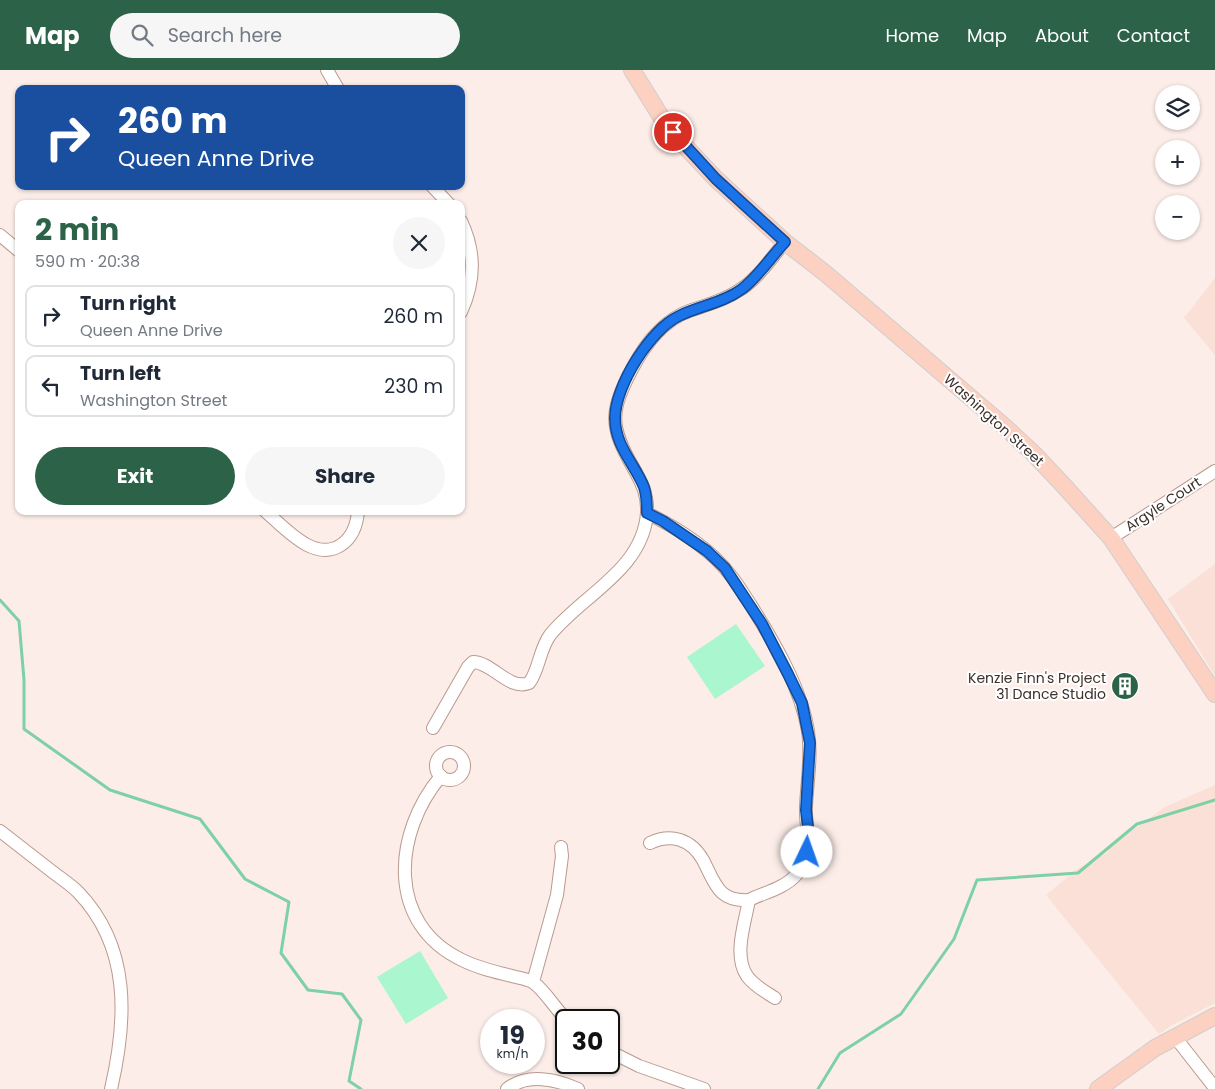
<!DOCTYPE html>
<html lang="en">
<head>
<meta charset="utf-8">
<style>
	:root { --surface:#fff; --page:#f6f6f7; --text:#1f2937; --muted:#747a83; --line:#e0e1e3; --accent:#2c6248 }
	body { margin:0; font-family:Poppins,sans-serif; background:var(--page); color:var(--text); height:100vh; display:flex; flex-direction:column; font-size:19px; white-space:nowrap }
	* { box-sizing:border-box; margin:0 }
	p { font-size:16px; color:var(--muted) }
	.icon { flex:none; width:28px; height:28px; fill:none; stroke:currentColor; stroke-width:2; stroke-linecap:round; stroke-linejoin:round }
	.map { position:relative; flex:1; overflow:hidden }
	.sheet { position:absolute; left:15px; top:130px; width:450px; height:315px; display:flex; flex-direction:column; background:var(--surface); border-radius:10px; box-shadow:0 1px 4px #0004 }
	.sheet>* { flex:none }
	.banner { position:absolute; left:15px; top:15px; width:450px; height:105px; border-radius:10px; box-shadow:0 1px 4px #0004; background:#1a4fa0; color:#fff; overflow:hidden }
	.tools { position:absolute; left:1155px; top:15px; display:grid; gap:10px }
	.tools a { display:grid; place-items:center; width:45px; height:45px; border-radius:50%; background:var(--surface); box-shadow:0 1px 4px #0004; font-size:25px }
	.speed { position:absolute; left:480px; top:939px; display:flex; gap:10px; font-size:25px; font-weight:700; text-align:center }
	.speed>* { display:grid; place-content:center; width:65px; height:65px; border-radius:50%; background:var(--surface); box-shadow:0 1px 4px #0004; line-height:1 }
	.speed small { font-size:12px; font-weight:400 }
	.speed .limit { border:2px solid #111; border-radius:8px; background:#fff; color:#111 }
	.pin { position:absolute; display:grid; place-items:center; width:42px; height:42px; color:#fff; margin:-21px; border:2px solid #fff; border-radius:50%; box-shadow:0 1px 5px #0007 }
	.me { position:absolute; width:55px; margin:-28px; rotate:3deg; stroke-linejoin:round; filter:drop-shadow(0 0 4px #0008) }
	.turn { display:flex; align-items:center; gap:18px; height:105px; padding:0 20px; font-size:22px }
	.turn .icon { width:65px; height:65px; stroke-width:2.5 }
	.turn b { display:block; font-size:35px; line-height:42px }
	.round { display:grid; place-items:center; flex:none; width:52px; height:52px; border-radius:26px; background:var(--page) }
	.overview { display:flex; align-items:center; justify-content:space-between; height:85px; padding:0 20px }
	h1 { font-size:30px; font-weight:700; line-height:38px; color:var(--accent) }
	.button { display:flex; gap:10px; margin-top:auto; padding:10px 20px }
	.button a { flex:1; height:58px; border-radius:30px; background:var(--accent); color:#fff; font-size:20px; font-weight:700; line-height:58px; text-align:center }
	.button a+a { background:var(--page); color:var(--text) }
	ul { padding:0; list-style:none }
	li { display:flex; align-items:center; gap:15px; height:62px; margin:0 10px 8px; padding:0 10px; border:2px solid var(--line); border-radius:10px }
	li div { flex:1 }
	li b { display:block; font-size:19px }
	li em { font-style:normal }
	header { display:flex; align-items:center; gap:30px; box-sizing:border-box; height:70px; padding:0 25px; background:var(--accent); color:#fff }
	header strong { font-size:24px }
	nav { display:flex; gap:28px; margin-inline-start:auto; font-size:18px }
	.search { width:350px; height:45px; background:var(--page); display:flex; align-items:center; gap:12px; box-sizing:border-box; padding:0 18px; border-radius:28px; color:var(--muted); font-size:19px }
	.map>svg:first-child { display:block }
	.built { fill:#fae0d6 }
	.green { fill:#aaf6ce }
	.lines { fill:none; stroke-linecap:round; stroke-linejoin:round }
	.stream { stroke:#7ed0a6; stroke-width:3 }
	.minor-casing { stroke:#ba9a8f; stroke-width:14 }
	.major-casing { stroke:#d0cdcc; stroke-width:18 }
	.minor { stroke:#fff; stroke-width:12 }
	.major { stroke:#fdd1c2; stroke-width:16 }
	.route-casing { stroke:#114b97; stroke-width:12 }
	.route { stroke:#1a73e8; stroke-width:9 }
	.labels { text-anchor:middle; stroke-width:4; stroke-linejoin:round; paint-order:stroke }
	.street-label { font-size:14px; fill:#3c2f2a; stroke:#fff }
	.poi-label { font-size:14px; fill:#3c2f2a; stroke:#fff; text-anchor:end }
</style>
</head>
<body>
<header>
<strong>Map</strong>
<div class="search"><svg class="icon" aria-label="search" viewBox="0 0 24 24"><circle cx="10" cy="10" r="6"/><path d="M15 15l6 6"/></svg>Search here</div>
<nav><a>Home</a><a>Map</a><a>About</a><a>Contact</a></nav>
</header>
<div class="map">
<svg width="1215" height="1019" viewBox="0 0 1215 1019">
	<rect width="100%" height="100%" fill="#fcede8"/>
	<!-- built -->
	<g class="built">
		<polygon points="1215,208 1215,285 1184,248"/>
		<polygon points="1215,494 1215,606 1168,529"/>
		<polygon points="1215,715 1215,933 1172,955 1159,964 1046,825 1076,800 1108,782 1114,771 1136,758 1165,737"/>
	</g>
	<!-- green -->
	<g class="green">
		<polygon points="736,554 765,596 715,629 687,587"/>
		<polygon points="420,881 448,928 406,954 377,907"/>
	</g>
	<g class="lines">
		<!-- stream -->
		<g class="stream">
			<polyline points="0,530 19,551 24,610 24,659 110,720 200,749 245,809 289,832 281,883 308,920 342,924 361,950 349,1011 361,1019"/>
			<polyline points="818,1019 840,983 901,944 954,869 977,810 1078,803 1137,754 1215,730"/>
		</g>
		<!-- minor casing -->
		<g class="minor-casing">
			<g id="minor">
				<polyline points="327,0 338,19"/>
				<polyline points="432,116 449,134"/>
				<path d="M461,151C476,182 475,212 461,242"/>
				<polyline points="0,165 19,181"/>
				<path d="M265,441C284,457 314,493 341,475C353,467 357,454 358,441"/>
				<path d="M647,443C671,455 696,470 716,489C731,503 741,520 752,537C775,574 801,618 808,661C812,686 807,712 806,737C805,762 816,782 796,805C785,818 763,823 749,830"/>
				<polyline points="1111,468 1215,401"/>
				<path d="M433,658L468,597L473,592C492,592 509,621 529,613C539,601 539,580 550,565C582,525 643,500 647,443C648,425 642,413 633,397C609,356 610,341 632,299C645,274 662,251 689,241C706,235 723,231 738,221C757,210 771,188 785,172"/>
				<circle cx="450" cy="696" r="14"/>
				<path d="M441,706C393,763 386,854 462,890C478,898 495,902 512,906C519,908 529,909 534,913C547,923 555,939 567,950"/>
				<path d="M0,761C18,775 36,789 54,803C62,809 71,815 78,822C131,877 127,950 111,1019"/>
				<path d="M650,773C671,763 691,769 703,790C715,813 718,832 749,830C745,853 733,885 747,906C754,916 766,922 775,928"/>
				<polyline points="533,912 557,825 562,786 561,777"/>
				<polyline points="1175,967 1215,1018"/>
				<polyline points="609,981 639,996 704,1019"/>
				<path d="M507,1019C527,1003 556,1009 578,1019"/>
			</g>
		</g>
		<!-- major casing -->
		<g class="major-casing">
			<g id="major">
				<polyline points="632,0 663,50 683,74 716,109 785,172 825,203 1005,357 1034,384 1065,417 1111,468 1215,624"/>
				<polyline points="1098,1019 1155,978 1215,946"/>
			</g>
		</g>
		<!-- minor -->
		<use href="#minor" class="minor"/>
		<!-- major -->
		<use href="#major" class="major"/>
	</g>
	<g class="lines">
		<!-- route casing -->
		<g class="route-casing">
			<path id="route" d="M673,62L716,109L785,172C771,187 758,207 742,219C723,233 699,236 679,246C650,260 615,316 615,348C615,376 634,393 644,417C647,426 647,434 647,443L663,451L707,481L725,498L762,554L788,604L802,633L810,673L806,740L809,767L807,782"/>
		</g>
		<!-- route -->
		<use href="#route" class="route"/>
	</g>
	<!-- icons -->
	<defs>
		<g id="building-disc" transform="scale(1.4375)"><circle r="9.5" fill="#2c6248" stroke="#fff"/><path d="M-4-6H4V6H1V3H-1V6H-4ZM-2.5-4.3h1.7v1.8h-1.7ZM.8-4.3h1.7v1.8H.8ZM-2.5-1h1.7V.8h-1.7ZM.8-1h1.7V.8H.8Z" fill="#fff"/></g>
	</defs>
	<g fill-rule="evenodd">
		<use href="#building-disc" x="1125" y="616"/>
	</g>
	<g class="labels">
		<!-- street labels -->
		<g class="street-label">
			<text transform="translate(994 350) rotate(42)" y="5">Washington Street</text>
			<text transform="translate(1163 434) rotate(-33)" y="5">Argyle Court</text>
		</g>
		<!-- poi labels -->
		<g class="poi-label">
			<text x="1106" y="613">Kenzie Finn's Project<tspan x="1106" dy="16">31 Dance Studio</tspan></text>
		</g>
	</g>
</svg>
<div class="tools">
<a><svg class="icon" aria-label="layers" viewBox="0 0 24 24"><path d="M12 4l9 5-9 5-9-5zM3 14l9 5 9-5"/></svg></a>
<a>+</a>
<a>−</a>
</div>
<div class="speed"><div>19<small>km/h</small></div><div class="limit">30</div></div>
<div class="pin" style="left:673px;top:62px;background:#d93025"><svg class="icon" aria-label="arrive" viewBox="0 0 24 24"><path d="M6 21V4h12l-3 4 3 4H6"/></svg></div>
<svg class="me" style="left:807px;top:782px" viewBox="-20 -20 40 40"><circle r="19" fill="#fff"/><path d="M0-13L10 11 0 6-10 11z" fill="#1a73e8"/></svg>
<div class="banner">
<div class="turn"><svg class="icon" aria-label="right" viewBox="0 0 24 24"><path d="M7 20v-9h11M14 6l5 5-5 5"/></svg><div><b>260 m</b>Queen Anne Drive</div></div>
</div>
<section class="sheet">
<div class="overview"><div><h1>2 min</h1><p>590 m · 20:38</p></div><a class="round"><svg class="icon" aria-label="close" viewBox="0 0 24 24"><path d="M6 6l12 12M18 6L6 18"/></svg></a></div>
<ul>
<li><svg class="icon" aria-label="right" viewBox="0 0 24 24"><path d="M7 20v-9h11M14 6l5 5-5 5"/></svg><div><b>Turn right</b><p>Queen Anne Drive</p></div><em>260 m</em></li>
<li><svg class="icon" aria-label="left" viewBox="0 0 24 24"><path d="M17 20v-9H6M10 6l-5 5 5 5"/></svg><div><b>Turn left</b><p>Washington Street</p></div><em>230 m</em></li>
</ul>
<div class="button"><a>Exit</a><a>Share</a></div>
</section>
</div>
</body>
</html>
